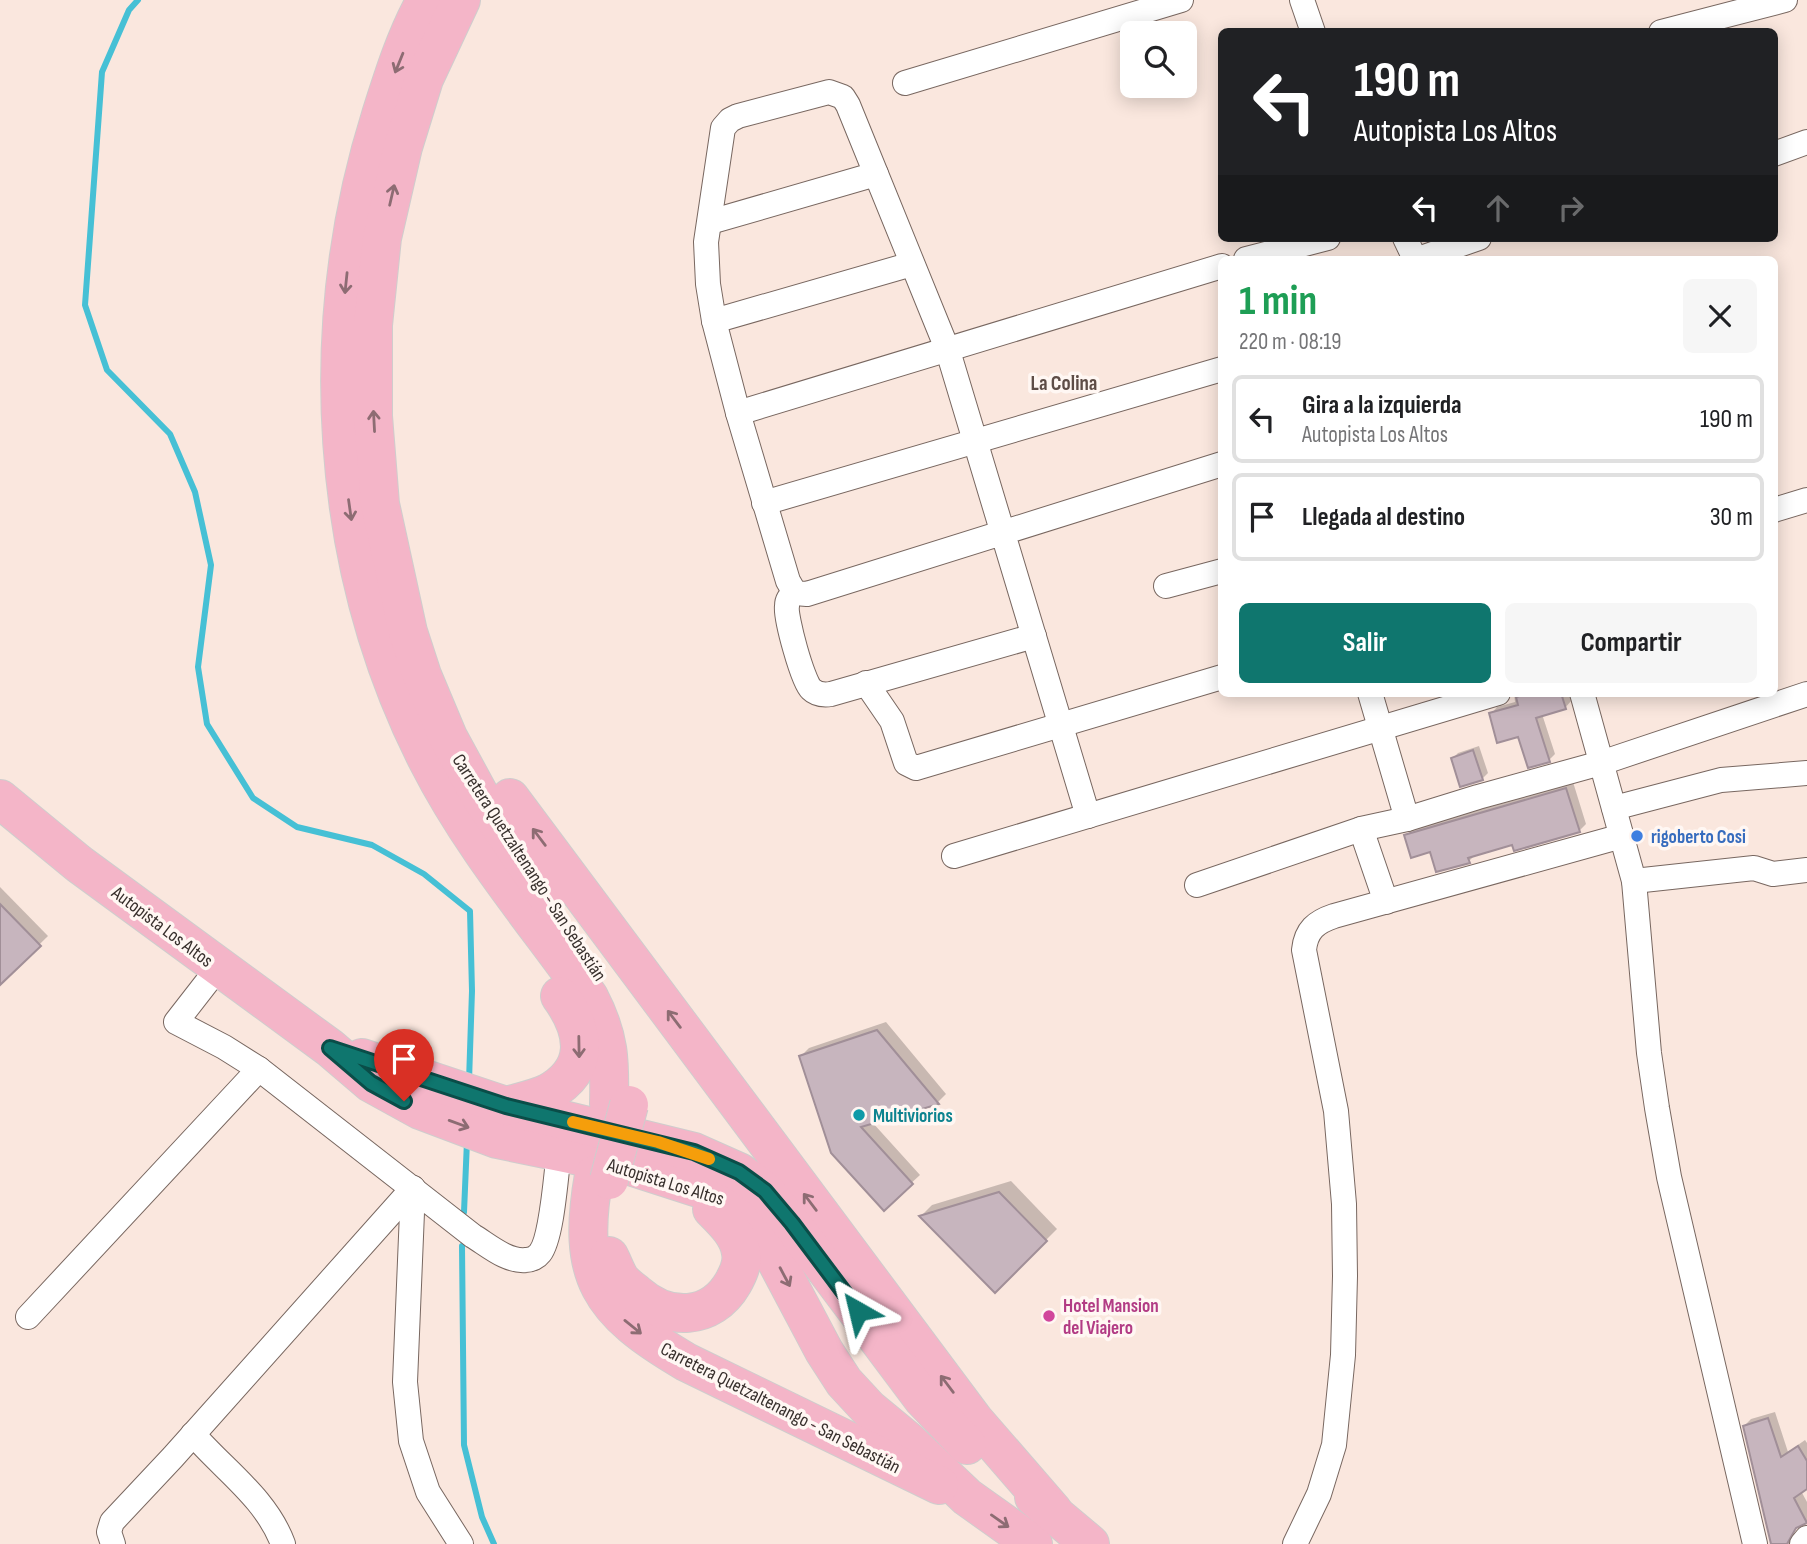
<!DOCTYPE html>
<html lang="es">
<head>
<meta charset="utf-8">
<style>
	:root { --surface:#fff; --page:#f6f6f6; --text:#202124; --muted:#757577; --line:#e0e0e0; --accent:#0f766e }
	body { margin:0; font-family:"Sofia Sans Condensed",sans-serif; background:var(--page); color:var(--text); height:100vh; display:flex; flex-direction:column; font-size:26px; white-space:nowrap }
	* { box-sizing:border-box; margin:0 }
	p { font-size:23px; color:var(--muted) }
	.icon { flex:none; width:38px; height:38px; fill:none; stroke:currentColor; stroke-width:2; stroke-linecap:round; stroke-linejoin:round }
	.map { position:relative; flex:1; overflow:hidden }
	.drawer { position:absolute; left:1218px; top:256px; width:560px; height:441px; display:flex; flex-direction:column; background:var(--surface); border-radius:10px; box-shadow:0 4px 18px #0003 }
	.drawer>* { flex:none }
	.hud { position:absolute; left:1218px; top:28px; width:560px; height:214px; border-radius:10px; box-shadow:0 4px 18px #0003; background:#202124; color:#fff; overflow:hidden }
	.controls { position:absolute; left:1120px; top:21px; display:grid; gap:14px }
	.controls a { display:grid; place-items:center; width:77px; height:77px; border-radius:10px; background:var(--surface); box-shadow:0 4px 18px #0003; font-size:35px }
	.pin { position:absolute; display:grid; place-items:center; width:60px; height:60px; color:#fff; margin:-72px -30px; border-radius:50% 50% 50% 0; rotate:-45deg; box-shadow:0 0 7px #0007 }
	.pin .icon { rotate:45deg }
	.me { position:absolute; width:77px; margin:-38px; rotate:323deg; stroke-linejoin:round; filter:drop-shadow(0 0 5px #0008) }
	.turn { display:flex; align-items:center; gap:24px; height:147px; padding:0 21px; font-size:32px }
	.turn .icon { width:91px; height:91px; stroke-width:2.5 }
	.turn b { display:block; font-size:49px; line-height:60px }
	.lanes { display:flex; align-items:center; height:66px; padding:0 21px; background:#0003; justify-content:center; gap:35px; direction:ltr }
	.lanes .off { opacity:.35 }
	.round { display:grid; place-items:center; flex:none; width:74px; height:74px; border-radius:10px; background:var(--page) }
	.overview { display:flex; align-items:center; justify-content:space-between; height:119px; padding:0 21px }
	h1 { font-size:42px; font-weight:700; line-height:52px; color:#1e9e55 }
	.action { display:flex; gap:14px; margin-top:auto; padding:14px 21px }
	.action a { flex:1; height:80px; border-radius:10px; background:var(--accent); color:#fff; font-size:28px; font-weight:700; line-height:80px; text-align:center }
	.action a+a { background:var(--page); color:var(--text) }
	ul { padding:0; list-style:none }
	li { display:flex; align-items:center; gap:21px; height:88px; margin:0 14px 10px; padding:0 7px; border:4px solid var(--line); border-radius:10px }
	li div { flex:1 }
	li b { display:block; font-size:26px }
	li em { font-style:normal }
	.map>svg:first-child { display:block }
	.shadow { fill:#0003 }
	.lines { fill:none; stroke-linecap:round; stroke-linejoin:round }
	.stream { stroke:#46c0d5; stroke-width:6 }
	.building { fill:#c7b5be; stroke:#a18f98; stroke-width:2 }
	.street-casing { stroke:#786760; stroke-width:26 }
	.primary-casing { stroke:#cfcdcd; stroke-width:40 }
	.street { stroke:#fff; stroke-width:24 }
	.primary { stroke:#f4b5c8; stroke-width:38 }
	.primary-bridge-casing { stroke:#cfcdcd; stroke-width:40; stroke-linecap:butt }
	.primary-bridge { stroke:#f4b5c8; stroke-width:38 }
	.oneway { stroke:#8d6c73 }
	.route-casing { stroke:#0a4d48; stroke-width:18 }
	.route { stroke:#0f766e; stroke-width:12 }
	.slow { stroke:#f59e0b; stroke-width:12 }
	.shop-dot { fill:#3f7fe0; stroke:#fff7f3; stroke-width:2.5 }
	.culture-dot { fill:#0f9aa8; stroke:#fff7f3; stroke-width:2.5 }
	.hotel-dot { fill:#d1479c; stroke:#fff7f3; stroke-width:2.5 }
	.labels { text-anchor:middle; stroke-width:7; stroke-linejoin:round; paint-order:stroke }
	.shop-label { font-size:19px; font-weight:bold; fill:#366cbe; stroke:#fff7f3; text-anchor:start }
	.street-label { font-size:19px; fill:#38302d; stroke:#fff7f3 }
	.culture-label { font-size:19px; font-weight:bold; fill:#0d838f; stroke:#fff7f3; text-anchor:start }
	.hotel-label { font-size:19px; font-weight:bold; fill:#b23c85; stroke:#fff7f3; text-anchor:start }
	.neighbourhood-label { font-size:21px; font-weight:bold; fill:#5e4d47; stroke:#fff7f3 }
</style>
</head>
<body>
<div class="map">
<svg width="1807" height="1544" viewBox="0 0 1807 1544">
	<rect width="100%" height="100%" fill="#fae7de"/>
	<!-- shadow -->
	<g class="shadow">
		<polygon points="1514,693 1569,693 1571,701 1565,708 1542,714 1555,754 1549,760 1491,714 1497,707 1515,702"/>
		<polygon points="1479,746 1488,773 1482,779 1453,758 1458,753"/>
		<polygon points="1573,782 1586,824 1579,831 1513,843 1476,854 1469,861 1431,849 1406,835 1413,829"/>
		<polygon points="0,887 48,936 2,981 0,979"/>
		<polygon points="886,1022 946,1094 938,1102 872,1122 920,1175 884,1208 801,1056 809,1048"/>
		<polygon points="1011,1181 1057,1229 995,1291 921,1216 932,1205"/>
		<polygon points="1775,1412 1788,1452 1805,1440 1807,1443 1807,1487 1801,1491 1807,1502 1807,1522 1800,1523 1794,1532 1794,1540 1791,1544 1773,1544 1744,1426 1751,1419"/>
	</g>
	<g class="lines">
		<!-- stream -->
		<g class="stream">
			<polyline points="138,0 129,10 102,72 85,305 107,370 170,434 195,492 211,565 198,667 207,724 253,798 297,827 372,845 424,874 470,911 472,991 469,1081"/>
			<polyline points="464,1212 467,1141"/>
			<polyline points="462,1246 464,1445 482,1517 494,1544"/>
		</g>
	</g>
	<!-- building -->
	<g class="building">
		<polygon points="1530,693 1561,693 1566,709 1536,718 1550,762 1528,768 1518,737 1497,743 1489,713 1518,705 1516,697"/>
		<polygon points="1473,750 1483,780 1460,787 1451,758"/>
		<polygon points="1566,788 1580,832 1514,851 1512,845 1468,858 1470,863 1436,872 1430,852 1411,858 1404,835"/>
		<polygon points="0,904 41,946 0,985"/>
		<polygon points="877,1030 939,1104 861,1127 913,1184 884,1211 831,1153 799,1056"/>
		<polygon points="999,1192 1047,1241 995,1293 919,1216"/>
		<polygon points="1768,1418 1781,1457 1798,1446 1807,1461 1807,1489 1794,1498 1807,1523 1796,1528 1787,1544 1771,1544 1743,1426"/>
	</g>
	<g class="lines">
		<!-- street casing -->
		<g class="street-casing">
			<g id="street">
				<polyline points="1302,0 1313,32"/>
				<polyline points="1661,32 1785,0"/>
				<polyline points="905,83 1181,0"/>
				<polyline points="1774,154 1807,142"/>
				<polyline points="710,222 876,174"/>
				<polyline points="1405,238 1415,259"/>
				<polyline points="1246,259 1328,238"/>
				<polyline points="1418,259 1479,238"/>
				<polyline points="714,321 912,264"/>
				<polyline points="738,413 1222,266"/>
				<polyline points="764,503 1222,369"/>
				<polyline points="1774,510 1807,500"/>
				<polyline points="1166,586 1222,571"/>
				<path d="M795,593C790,596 787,599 787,606C785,617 803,682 811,689C817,695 824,695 831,694L1034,636"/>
				<polyline points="866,683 892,721 906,763 916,768 1222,677"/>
				<polyline points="1370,693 1407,819"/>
				<polyline points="1582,693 1634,881 1649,1053 1657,1108 1669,1177 1755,1544"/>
				<polyline points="1614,808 1721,780 1807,773"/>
				<polyline points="1088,816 948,351 848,105 843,97 829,92 738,116 730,120 723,128 706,242 708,284 714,321 738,413 788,581 795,593 807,594 1222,464"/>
				<polyline points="1361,829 1386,902"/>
				<polyline points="954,856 1498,693"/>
				<polyline points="1634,881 1754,868 1773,874 1807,870"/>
				<polyline points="1197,885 1361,829 1407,819 1478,797 1601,763 1807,694"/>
				<path d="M218,968L176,1022L224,1047L259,1069L473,1236C488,1245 507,1262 526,1260C531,1260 537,1257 540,1253C552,1238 556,1174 559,1152"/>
				<polyline points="413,1188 405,1382 411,1441 428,1492 461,1544"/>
				<polyline points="28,1317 259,1069"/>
				<path d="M193,1434C224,1470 266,1498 283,1544"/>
				<polyline points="113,1544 109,1532 112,1522 173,1457 413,1188"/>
				<path d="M1295,1544L1319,1494L1334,1445L1343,1355L1345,1276L1344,1204L1336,1111L1304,950C1306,930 1316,922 1334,916L1622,836"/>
				<polyline points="1802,1544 1807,1538"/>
			</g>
		</g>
		<!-- primary casing -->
		<g class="primary-casing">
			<g id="primary">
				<path d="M426,0C406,35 393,77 381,115C315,325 328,565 428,761C471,846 534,920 589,997C610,1037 610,1061 609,1104"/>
				<polyline points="461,0 424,79 403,147 382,238 373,325 373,416 380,504 408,632 422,675 448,737 479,794 547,896"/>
				<polyline points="510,798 974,1420 1053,1511"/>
				<polyline points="0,799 79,864 330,1048 371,1083 420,1110 497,1139 633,1167 726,1197 745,1211 762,1234 824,1351 844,1382 869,1409 909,1442 967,1497 1033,1544"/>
				<polyline points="362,1058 506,1106 694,1152 739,1172 765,1191 791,1223 923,1399 967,1445"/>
				<path d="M506,1106C520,1102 536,1099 548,1093C591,1069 586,1032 560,996"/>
				<path d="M594,1175C576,1277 599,1311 686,1362L939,1485"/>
				<path d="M609,1256C613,1263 616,1273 621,1280C625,1285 632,1290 637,1294C668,1321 711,1321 733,1283C738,1274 743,1264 741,1253C739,1235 724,1221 712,1209"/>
				<polyline points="1034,1497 1090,1544"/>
			</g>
		</g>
		<!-- street -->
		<use href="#street" class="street"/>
		<!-- primary -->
		<use href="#primary" class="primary"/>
		<!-- primary-bridge casing -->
		<g class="primary-bridge-casing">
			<polyline id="primary-bridge" points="609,1180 629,1105"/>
		</g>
		<!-- primary-bridge -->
		<use href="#primary-bridge" class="primary-bridge"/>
	</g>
	<!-- one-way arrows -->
	<defs><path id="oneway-shaft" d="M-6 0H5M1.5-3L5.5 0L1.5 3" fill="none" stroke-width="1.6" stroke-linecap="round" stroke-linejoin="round" transform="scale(1.75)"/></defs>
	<g class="oneway">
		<use href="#oneway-shaft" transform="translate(399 63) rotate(112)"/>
		<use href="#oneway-shaft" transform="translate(392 195) rotate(-77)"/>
		<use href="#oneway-shaft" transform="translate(346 283) rotate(96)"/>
		<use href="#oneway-shaft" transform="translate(374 421) rotate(-93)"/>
		<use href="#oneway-shaft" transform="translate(350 510) rotate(82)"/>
		<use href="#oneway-shaft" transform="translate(539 837) rotate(-127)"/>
		<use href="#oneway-shaft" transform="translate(674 1019) rotate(-127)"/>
		<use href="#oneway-shaft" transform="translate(579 1047) rotate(89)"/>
		<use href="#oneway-shaft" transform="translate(459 1124) rotate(20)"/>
		<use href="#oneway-shaft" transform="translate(810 1202) rotate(-127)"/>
		<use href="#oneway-shaft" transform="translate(785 1277) rotate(62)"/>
		<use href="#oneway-shaft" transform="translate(633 1327) rotate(39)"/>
		<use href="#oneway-shaft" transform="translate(947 1384) rotate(-127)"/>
		<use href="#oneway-shaft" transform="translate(1000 1521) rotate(35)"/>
	</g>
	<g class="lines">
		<!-- route casing -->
		<g class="route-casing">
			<polyline id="route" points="404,1101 371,1083 330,1048 506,1106 694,1152 739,1172 765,1191 792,1223 858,1311"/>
		</g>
		<!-- route -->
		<use href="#route" class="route"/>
		<!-- slow -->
		<polyline class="slow" points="573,1122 658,1142 709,1159"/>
	</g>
	<!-- markers -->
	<circle class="shop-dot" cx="1637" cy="836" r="7"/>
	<circle class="culture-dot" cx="859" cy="1115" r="7"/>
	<circle class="hotel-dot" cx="1049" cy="1316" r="7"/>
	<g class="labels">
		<!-- shop labels -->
		<g class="shop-label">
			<text x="1651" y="843">rigoberto Cosi</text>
		</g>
		<!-- street labels -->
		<g class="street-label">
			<text transform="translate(530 867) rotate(57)" y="7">Carretera Quetzaltenango - San Sebastián</text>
			<text transform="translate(163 926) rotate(37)" y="7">Autopista Los Altos</text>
			<text transform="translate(666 1181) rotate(17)" y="7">Autopista Los Altos</text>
			<text transform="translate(781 1407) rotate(27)" y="7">Carretera Quetzaltenango - San Sebastián</text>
		</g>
		<!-- culture labels -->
		<g class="culture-label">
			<text x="873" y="1122">Multiviorios</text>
		</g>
		<!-- hotel labels -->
		<g class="hotel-label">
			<text x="1063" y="1312">Hotel Mansion<tspan x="1063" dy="22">del Viajero</tspan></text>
		</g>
		<!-- neighbourhood labels -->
		<g class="neighbourhood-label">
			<text x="1064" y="390">La Colina</text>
		</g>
	</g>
</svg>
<div class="controls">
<a><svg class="icon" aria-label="search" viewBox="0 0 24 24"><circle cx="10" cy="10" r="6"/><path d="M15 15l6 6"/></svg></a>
</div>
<div class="pin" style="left:404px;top:1101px;background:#d93025"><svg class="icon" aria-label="arrive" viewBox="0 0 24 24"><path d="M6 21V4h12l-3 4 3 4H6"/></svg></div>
<svg class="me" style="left:858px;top:1311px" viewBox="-20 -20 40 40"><path d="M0-17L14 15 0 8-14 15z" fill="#0f766e" stroke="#fff" stroke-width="4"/></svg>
<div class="hud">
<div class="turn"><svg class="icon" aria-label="left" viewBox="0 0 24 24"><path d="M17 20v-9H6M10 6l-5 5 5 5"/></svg><div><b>190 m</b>Autopista Los Altos</div></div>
<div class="lanes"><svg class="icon" aria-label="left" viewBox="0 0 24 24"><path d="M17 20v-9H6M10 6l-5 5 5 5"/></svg><svg class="icon off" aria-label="ahead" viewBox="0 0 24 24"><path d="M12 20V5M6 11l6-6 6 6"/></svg><svg class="icon off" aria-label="right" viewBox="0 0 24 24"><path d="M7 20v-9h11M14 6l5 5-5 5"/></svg></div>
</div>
<section class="drawer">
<div class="overview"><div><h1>1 min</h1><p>220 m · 08:19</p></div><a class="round"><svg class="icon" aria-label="close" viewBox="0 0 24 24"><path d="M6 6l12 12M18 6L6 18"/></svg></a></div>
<ul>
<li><svg class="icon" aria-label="left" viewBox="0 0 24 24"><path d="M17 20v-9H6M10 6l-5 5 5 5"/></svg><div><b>Gira a la izquierda</b><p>Autopista Los Altos</p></div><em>190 m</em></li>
<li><svg class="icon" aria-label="arrive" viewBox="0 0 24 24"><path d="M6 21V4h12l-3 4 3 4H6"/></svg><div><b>Llegada al destino</b></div><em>30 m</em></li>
</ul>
<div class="action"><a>Salir</a><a>Compartir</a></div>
</section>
</div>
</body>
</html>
